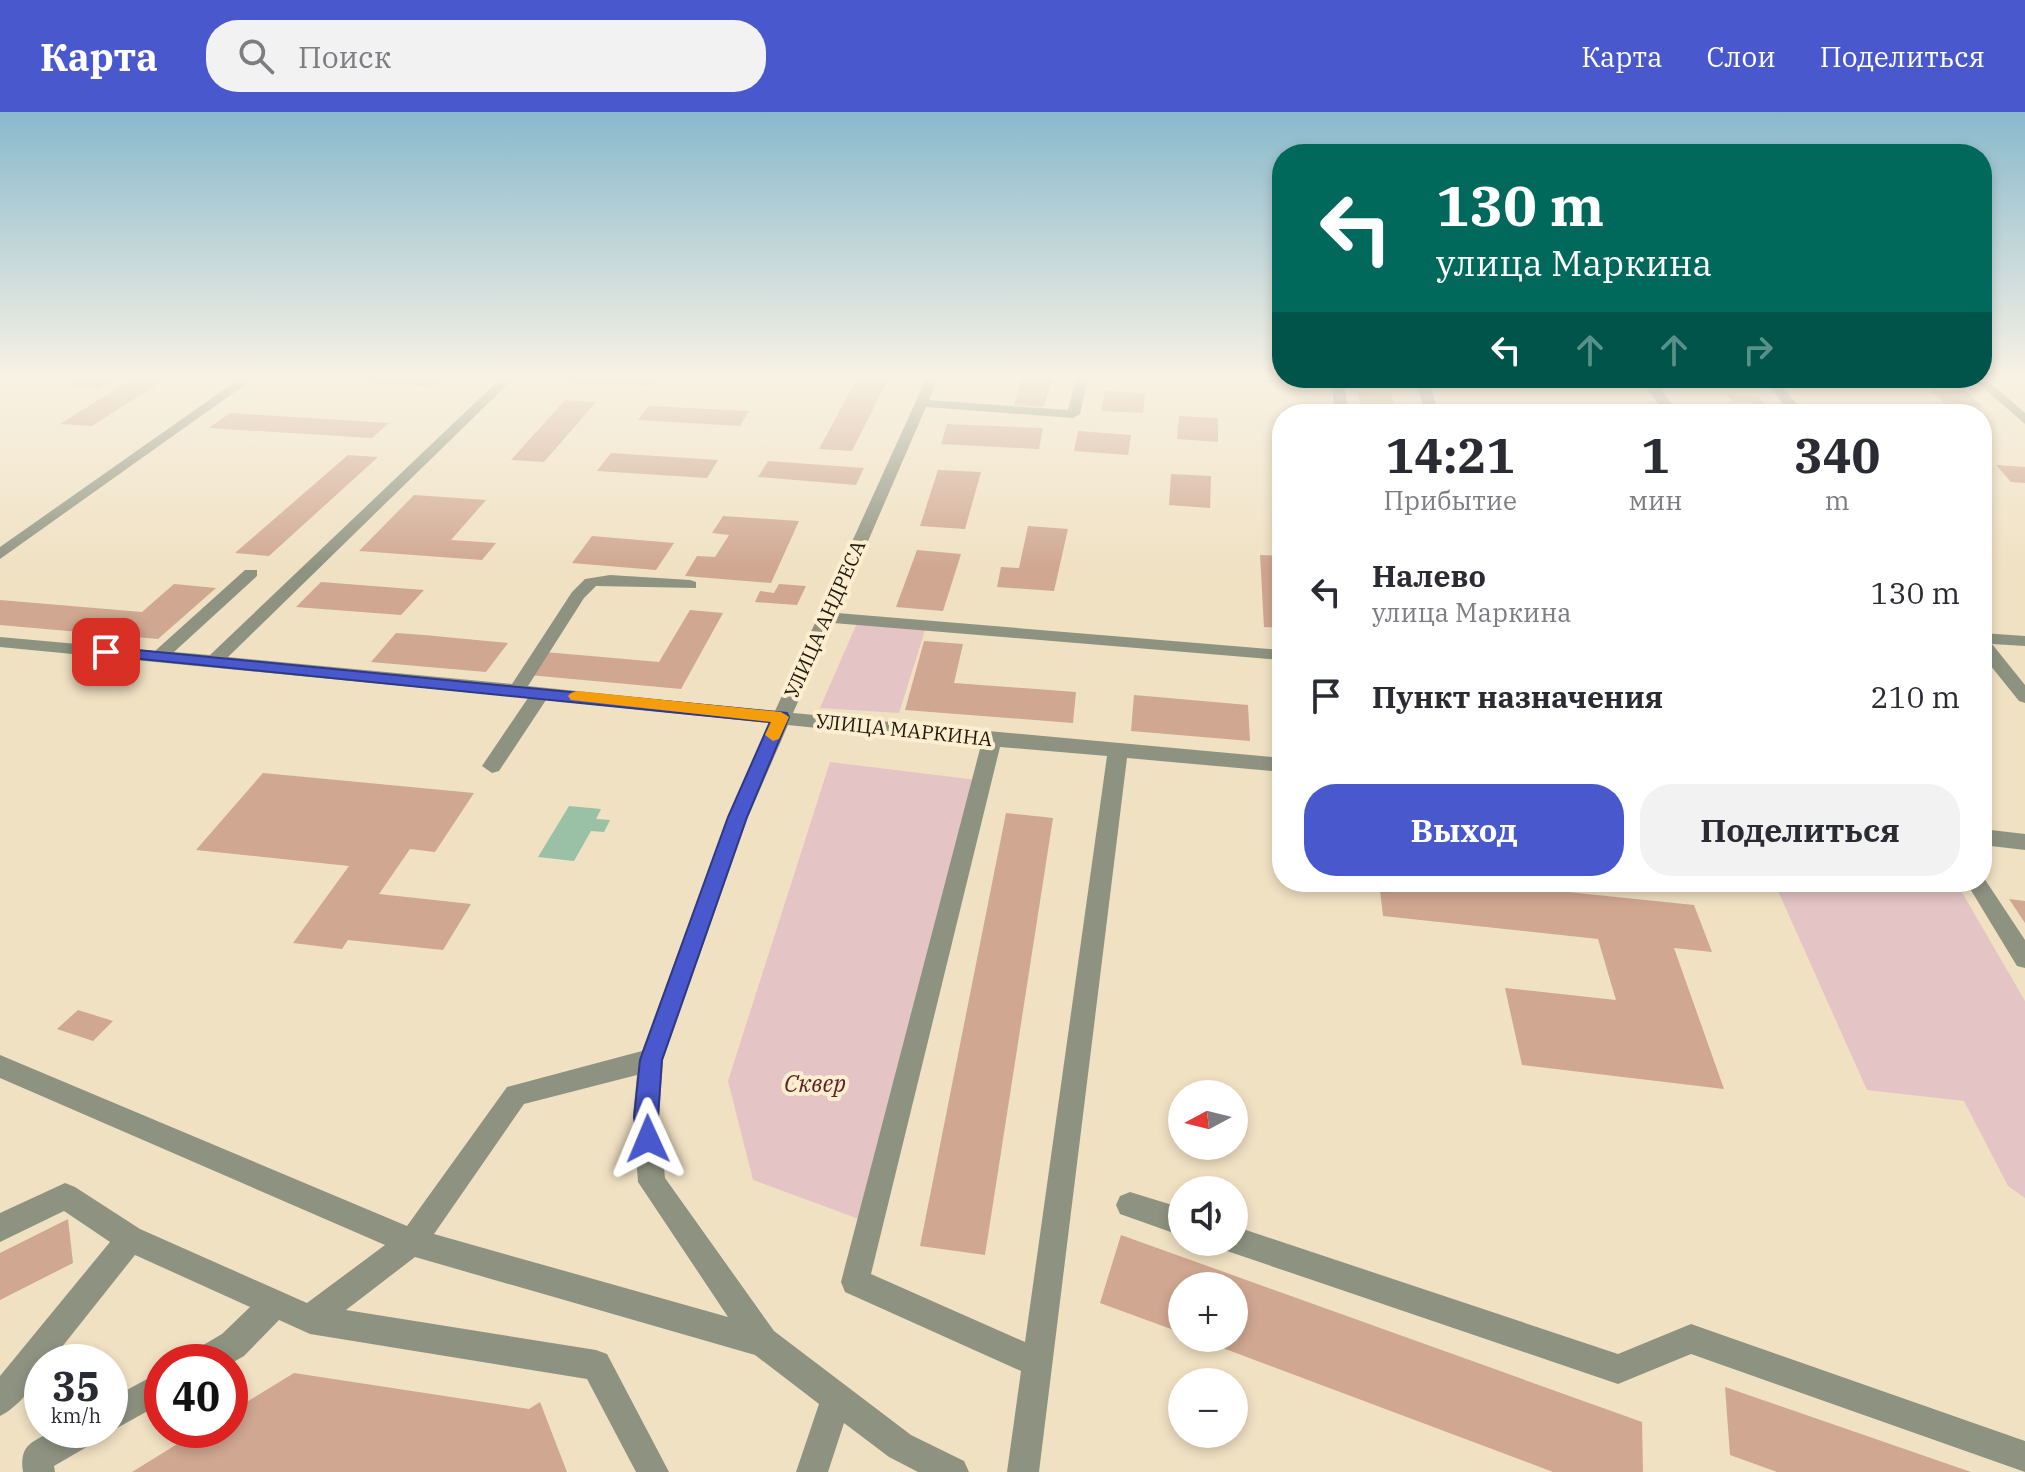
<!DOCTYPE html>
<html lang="ru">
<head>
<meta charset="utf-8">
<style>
	:root { --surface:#fff; --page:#f2f2f3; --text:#2b2b33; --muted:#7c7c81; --accent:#4958cd }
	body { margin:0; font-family:"IBM Plex Serif",serif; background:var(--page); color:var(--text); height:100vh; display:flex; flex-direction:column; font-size:30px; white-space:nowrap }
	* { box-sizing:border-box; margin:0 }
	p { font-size:26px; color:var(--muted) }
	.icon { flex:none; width:44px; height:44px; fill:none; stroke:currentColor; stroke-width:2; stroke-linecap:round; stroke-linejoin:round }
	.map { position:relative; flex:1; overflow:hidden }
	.sheet { position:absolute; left:1272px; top:292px; width:720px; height:488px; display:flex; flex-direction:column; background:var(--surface); border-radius:32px; box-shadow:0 4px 12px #0003 }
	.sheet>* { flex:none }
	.top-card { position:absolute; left:1272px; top:32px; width:720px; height:244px; border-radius:32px; box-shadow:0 4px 12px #0003; background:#00695c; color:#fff; overflow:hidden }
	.needle { width:52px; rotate:263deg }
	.controls { position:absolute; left:1168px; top:968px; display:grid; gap:16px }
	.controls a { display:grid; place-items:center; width:80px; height:80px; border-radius:50%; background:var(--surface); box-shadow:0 4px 12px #0003; font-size:40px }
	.speed { position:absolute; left:24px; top:1232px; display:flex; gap:16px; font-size:40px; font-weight:700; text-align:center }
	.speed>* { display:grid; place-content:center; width:104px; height:104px; border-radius:50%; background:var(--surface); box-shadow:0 4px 12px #0003; line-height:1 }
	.speed small { font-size:20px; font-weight:400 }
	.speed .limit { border:12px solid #d22; background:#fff; color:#111 }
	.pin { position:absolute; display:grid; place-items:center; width:68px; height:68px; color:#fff; margin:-34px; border-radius:16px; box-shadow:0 4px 12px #0006 }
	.me { position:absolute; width:88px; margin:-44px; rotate:359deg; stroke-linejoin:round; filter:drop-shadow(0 0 6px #0008) }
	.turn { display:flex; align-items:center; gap:28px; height:168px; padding:0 32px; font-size:36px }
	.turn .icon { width:104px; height:104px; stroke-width:2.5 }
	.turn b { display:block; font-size:56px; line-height:68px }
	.lanes { display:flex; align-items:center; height:76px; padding:0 32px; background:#0003; justify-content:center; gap:40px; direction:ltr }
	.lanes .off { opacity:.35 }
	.eta { display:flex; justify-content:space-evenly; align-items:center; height:136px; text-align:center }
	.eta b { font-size:48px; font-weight:700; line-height:56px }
	.button { display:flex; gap:16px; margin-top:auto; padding:16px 32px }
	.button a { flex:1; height:92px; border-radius:32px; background:var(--accent); color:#fff; font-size:32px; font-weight:700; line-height:92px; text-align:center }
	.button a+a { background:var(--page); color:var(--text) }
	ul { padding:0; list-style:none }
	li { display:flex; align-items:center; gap:24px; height:104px; padding:0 32px }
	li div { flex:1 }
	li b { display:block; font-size:30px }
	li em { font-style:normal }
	header { display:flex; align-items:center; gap:48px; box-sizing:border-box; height:112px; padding:0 40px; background:var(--accent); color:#fff }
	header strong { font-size:38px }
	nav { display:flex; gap:44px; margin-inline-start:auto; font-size:28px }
	.search { width:560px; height:72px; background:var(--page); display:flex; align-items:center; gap:20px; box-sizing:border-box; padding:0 28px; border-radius:32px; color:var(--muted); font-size:30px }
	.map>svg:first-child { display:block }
	.green { fill:#e4c4c4 }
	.water { fill:#9ac1a5 }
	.building { fill:#d0a791 }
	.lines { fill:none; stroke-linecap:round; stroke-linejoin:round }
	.minor { fill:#8e9381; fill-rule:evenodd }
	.route { fill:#4958cd; stroke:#2f3985; stroke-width:2 }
	.slow { fill:#f59e0b }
	.labels { text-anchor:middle; stroke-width:8; stroke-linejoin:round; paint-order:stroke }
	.street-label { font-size:20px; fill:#1d180d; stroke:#fdeed0 }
	.near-park-label { font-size:24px; font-style:italic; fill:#5e2229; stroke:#fdeed0 }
</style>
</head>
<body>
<header>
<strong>Карта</strong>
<div class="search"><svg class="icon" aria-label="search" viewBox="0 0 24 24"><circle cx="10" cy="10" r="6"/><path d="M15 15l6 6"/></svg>Поиск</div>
<nav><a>Карта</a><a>Слои</a><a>Поделиться</a></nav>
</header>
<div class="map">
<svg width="2025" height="1360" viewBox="0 0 2025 1360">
	<rect width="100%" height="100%" fill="#f0e1c3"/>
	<!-- green -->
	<g class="green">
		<polygon points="857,511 926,515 899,601 820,596"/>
		<polygon points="830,650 977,668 867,1110 753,1068 728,969"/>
		<polygon points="1774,770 1956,770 2025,889 2025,1086 2008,1074 1964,989 1867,978"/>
	</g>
	<!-- water -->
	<polygon class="water" points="569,694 601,697 596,707 610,708 604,720 591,719 574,749 538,745"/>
	<!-- building -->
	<g class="building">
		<polygon points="81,267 113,267 98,276 69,274"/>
		<polygon points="132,267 165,267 92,314 60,312"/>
		<polygon points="336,267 440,267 430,275"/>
		<polygon points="555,267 657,267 650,274 554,269"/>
		<polygon points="857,267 888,267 852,339 819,337"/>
		<polygon points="1022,267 1052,267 1044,295 1014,293"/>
		<polygon points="1252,267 1296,267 1296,272 1252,269"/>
		<polygon points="1930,277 1966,279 1982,294 1945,292"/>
		<polygon points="1105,279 1145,281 1143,301 1101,299"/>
		<polygon points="1358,280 1391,282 1396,302 1362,302"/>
		<polygon points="1727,282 1759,285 1765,292 1734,291"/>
		<polygon points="565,288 596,290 544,350 511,348"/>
		<polygon points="649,294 749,299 740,314 638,308"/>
		<polygon points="230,301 389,311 372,326 209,316"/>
		<polygon points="1179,304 1218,306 1218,330 1177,327"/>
		<polygon points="947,312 1043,316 1039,337 941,332"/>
		<polygon points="1078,319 1131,323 1128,343 1074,339"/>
		<polygon points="611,341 718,348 707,366 597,359"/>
		<polygon points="348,343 378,345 269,444 235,441"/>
		<polygon points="768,349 864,356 856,373 758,365"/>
		<polygon points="1996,353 2025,355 2025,371 2011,370"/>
		<polygon points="938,358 981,360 965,417 920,414"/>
		<polygon points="1171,362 1211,364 1210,396 1169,393"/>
		<polygon points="414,383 486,388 451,428 496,431 482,448 359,439"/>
		<polygon points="723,404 799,409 771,471 685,464 697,444 715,445 729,423 712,421"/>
		<polygon points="1028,414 1068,417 1054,479 997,475 1001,455 1019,456"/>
		<polygon points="592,424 674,431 656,458 572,451"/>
		<polygon points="917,438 961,442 943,499 896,495"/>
		<polygon points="1260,443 1282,444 1282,516 1264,515"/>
		<polygon points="321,470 424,478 401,503 296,495"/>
		<polygon points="174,472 216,476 158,527 0,513 0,488 142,500"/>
		<polygon points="779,472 806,474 797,493 755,490 760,479 774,481"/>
		<polygon points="690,498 723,501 681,577 529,563 545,540 659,550"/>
		<polygon points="396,521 424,523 508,531 486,560 371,550"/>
		<polygon points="924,529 963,532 954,571 1076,580 1073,611 905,598"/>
		<polygon points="1134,583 1248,593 1250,629 1131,619"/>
		<polygon points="263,661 474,681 435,740 410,737 379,782 471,792 443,838 348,828 342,837 293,831 349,754 196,738"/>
		<polygon points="1006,701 1053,706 985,1143 920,1134"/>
		<polygon points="1379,770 1469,770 1694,793 1712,840 1674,836 1724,977 1522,953 1505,876 1616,888 1598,827 1383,804"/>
		<polygon points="2009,787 2025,789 2025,811"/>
		<polygon points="78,898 113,909 93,929 57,917"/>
		<polygon points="68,1107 73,1151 0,1188 0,1141"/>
		<polygon points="1121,1123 1642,1310 1643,1360 1553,1360 1196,1226 1234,1226 1234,1174 1182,1174 1182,1221 1100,1191"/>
		<polygon points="294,1261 529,1297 540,1290 567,1360 132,1360 200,1318 230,1318 230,1300"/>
		<polygon points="1725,1275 1971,1360 1777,1360 1730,1343"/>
	</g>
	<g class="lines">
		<!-- minor -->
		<g class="minor">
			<polygon points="239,267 253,267 0,447 0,435"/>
			<path d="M500,267H513L228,545L512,572L572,480L585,467L610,463L690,468L696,470V476L596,474L584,486L528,574L775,599L926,267H938L929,288L1068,298L1076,267H1088L1080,302L1073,306L926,295L837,501L1282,538V548L833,511L793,601L1282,646V660L1127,646L1039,1360H1007L1021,1259L845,1180L841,1170L981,633L788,613L748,705L663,948L659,1005L665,1066L774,1219L911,1323L964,1349L969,1360H918L889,1345L844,1311L828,1360H796L819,1292L755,1243L415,1145L346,1198L596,1238L607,1242L669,1360H636L587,1267L310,1222L279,1208L244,1244L230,1252L189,1250L193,1239L222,1222L250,1195L135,1143L50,1250H42C42,1269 17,1296 0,1304V1264L110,1130L64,1099L0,1130V1101L65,1071L75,1075L140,1117L307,1191L385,1133L0,966V943L407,1114L507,975L642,939L728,705L770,611L546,588L499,659L492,661L482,654L528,586L0,535V525L155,539L245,458H257V464L174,540L210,543ZM1000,635L1107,644L1025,1230L871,1162ZM637,963L633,1005L638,1070L728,1205L434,1122L524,992Z"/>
			<polygon points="1331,267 1343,267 1349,302 1335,302"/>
			<polygon points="1416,267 1428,267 1439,302 1425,302"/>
			<polygon points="1641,267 1653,267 1679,302 1665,302"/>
			<polygon points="1764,267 1776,267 1805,302 1791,302"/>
			<polygon points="1973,267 1986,267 2025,301 2025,312"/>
			<polygon points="1982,521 2025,524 2025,534 1992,532 2025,573 2025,591 2019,589 1982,543"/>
			<polygon points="1982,717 2025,722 2025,738 1982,733"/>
			<polygon points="1982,763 2025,828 2025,856 2017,854 1966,770 1982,770"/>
			<polygon points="1130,1080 1182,1096 1182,1124 1120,1102 1116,1093 1120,1084"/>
			<polygon points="1234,1114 1618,1242 1691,1212 2025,1329 2025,1360 1691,1242 1618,1272 1224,1138 1221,1130 1234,1130"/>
			<polygon points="162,1259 162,1291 110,1320 106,1318 110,1318 110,1287"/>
			<path d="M55,1318H102L97,1329L54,1354L55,1360H23C19,1331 33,1330 55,1318Z"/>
		</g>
	</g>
	<!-- sky -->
	<linearGradient id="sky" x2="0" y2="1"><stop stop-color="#89b9cd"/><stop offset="0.58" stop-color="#f8f2e4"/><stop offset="1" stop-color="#f8f2e4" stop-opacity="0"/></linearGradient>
	<rect width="2025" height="457" fill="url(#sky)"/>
	<!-- route -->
	<polygon class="route" points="106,535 787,601 789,605 747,705 662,948 658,1005 660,1027 657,1035 648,1038 640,1035 634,1005 640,948 728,705 770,610 101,543 98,540"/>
	<!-- slow -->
	<polygon class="slow" points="577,579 781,600 789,605 779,627 773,629 765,623 771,610 571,588 568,584 571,581"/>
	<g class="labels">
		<!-- street labels -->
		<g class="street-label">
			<text transform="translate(825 507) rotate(-66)" y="7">УЛИЦА АНДРЕСА</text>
			<text transform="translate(904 618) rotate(6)" y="7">УЛИЦА МАРКИНА</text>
		</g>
		<!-- near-park labels -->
		<g class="near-park-label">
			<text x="815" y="980">Сквер</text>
		</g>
	</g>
</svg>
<div class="controls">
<a><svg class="needle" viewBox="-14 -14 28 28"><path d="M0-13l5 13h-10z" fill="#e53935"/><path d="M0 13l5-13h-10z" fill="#7c7c81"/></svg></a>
<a><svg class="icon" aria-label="sound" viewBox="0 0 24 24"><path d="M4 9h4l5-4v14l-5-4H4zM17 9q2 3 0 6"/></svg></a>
<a>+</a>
<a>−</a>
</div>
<div class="speed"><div>35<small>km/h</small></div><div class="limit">40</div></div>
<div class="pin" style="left:106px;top:540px;background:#d93025"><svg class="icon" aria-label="arrive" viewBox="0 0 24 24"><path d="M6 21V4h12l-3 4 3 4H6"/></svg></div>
<svg class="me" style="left:648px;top:1027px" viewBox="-20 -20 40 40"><path d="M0-17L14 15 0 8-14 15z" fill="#4958cd" stroke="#fff" stroke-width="4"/></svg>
<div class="top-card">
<div class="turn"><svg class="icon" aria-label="left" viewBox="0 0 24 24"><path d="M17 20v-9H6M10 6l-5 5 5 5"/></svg><div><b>130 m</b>улица Маркина</div></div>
<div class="lanes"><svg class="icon" aria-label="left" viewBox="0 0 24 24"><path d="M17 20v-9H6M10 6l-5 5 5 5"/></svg><svg class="icon off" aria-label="ahead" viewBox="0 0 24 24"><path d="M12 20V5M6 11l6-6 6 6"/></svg><svg class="icon off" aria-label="ahead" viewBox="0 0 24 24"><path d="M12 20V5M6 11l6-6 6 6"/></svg><svg class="icon off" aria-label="right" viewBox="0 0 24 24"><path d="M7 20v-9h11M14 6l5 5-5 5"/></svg></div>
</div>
<section class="sheet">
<div class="eta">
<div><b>14:21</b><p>Прибытие</p></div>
<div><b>1</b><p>мин</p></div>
<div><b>340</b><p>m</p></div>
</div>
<ul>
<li><svg class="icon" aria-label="left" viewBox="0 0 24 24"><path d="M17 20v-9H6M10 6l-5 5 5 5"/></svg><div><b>Налево</b><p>улица Маркина</p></div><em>130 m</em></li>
<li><svg class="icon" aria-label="arrive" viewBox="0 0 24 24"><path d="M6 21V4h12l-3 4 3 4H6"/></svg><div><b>Пункт назначения</b></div><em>210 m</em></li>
</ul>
<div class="button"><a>Выход</a><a>Поделиться</a></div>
</section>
</div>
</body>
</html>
